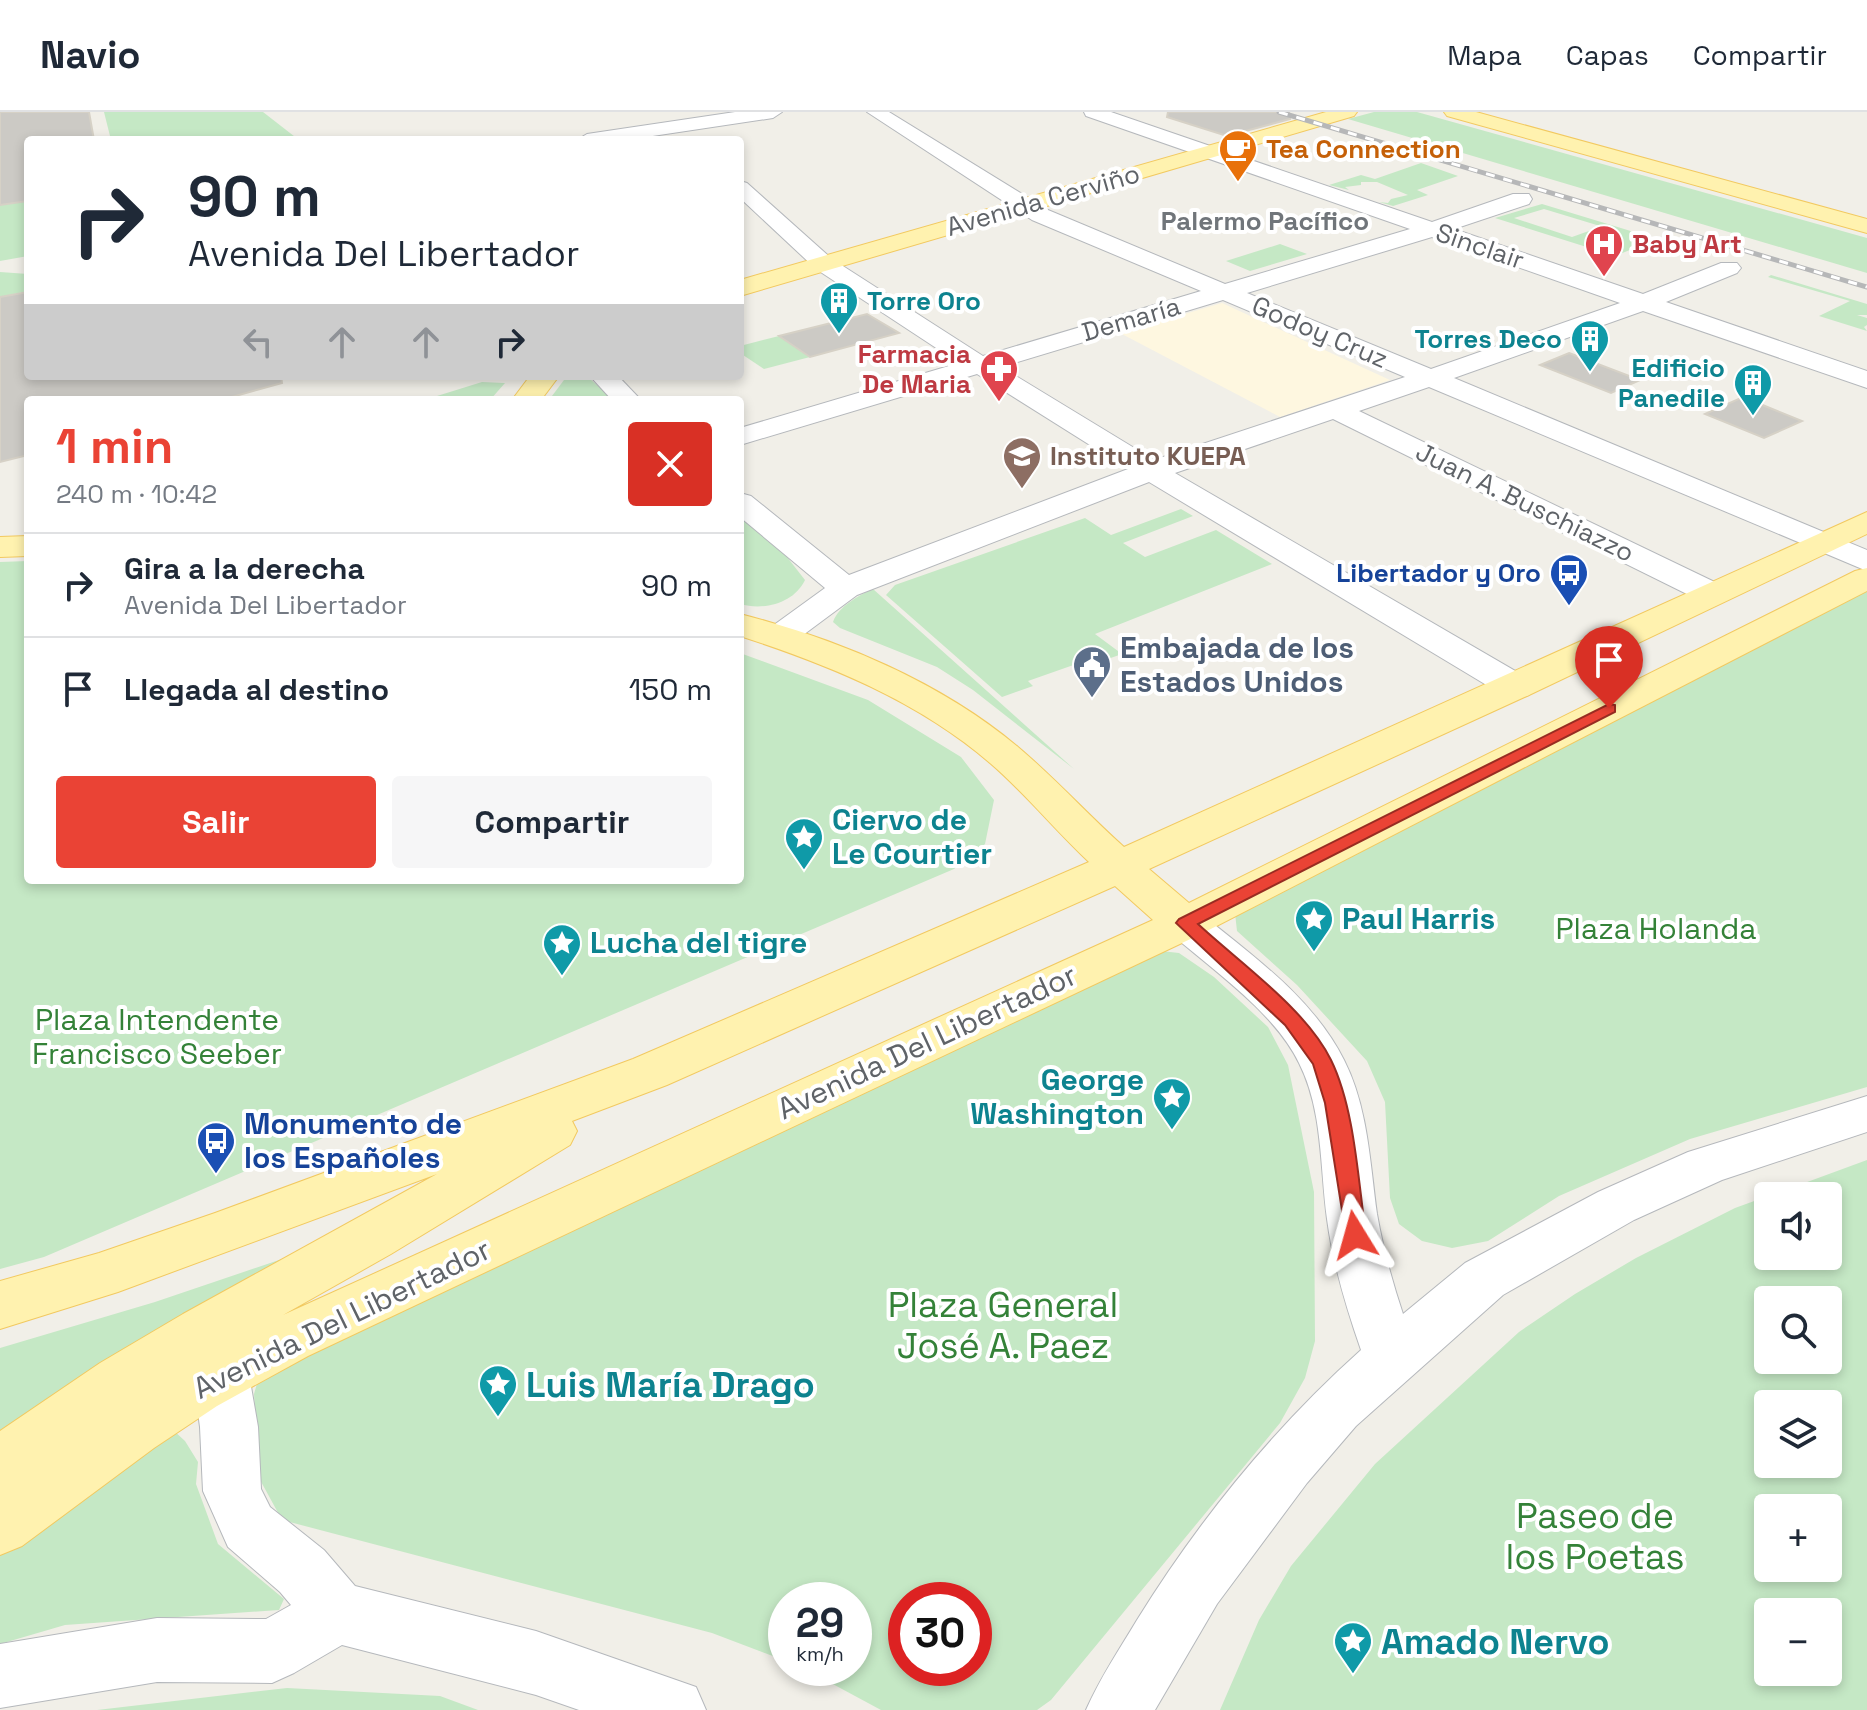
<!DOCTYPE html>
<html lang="es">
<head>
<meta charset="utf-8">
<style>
	:root { --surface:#fff; --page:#f6f6f7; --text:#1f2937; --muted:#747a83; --line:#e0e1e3; --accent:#ea4335 }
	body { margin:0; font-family:"Space Grotesk",sans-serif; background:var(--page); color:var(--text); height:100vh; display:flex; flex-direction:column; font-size:30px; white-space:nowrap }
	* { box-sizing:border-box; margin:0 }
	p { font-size:26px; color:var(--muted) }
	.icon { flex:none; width:44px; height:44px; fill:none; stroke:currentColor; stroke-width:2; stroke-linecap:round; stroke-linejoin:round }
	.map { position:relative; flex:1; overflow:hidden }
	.panel { position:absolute; left:24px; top:284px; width:720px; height:488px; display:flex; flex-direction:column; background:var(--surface); border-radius:8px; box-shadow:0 4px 12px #0003 }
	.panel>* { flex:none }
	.top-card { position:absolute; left:24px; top:24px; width:720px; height:244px; border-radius:8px; box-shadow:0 4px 12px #0003; background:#fff; color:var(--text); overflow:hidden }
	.fabs { position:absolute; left:1754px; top:1070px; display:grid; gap:16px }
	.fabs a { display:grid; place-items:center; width:88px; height:88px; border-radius:8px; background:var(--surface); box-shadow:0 4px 12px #0003; font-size:40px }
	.speed { position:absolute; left:768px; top:1470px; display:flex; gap:16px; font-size:40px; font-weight:700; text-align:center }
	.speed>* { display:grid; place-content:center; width:104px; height:104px; border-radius:50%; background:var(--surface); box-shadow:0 4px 12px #0003; line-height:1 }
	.speed small { font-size:20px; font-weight:400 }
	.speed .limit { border:12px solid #d22; background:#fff; color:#111 }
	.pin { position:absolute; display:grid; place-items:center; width:68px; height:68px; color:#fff; margin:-82px -34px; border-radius:50% 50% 50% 0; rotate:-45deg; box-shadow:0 0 8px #0007 }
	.pin .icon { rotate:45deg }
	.me { position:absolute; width:88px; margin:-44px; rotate:352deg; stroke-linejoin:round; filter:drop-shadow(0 0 6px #0008) }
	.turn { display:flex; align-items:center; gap:28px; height:168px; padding:0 32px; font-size:36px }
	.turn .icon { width:104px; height:104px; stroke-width:2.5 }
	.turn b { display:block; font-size:56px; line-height:68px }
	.lanes { display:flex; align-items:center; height:76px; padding:0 32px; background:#0003; justify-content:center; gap:40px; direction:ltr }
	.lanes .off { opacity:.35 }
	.round { display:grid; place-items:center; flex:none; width:84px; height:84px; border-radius:8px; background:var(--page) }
	.head { display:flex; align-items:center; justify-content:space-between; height:136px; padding:0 32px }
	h1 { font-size:48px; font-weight:700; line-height:60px; color:var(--accent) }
	.button { display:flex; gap:16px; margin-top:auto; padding:16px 32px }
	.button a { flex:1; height:92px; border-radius:8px; background:var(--accent); color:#fff; font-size:32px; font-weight:700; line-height:92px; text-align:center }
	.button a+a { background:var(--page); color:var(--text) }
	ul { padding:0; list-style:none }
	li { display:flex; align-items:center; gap:24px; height:104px; padding:0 32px; border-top:2px solid var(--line) }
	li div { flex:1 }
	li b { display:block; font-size:30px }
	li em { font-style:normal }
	header { display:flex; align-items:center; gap:48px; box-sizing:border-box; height:112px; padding:0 40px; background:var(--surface); border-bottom:2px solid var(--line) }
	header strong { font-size:38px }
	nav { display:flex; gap:44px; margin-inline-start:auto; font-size:28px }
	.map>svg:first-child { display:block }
	.commercial { fill:#fef7e0 }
	.green { fill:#c5e8c5; fill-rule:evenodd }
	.building { fill:#cccac5; stroke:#d6d1c6; stroke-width:2 }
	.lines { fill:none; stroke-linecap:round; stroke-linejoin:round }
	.minor-casing { stroke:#b5b8bc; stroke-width:2 }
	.major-casing { stroke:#f2c960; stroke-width:2 }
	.minor { fill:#fff; fill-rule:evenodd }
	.major { fill:#fff2af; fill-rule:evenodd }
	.rail-casing { stroke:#b6b7b8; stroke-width:5 }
	.rail { stroke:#fff; stroke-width:3; stroke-dasharray:9; stroke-linecap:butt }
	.route { fill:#ea4335; stroke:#982c22; stroke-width:2 }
	.labels { text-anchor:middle; stroke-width:8; stroke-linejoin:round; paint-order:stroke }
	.far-food-label { font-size:26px; font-weight:bold; fill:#c56008; stroke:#fff; text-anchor:start }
	.far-street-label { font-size:26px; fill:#5f6368; stroke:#fff }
	.far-neighbourhood-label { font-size:26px; font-weight:bold; fill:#70757a; stroke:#fff }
	.far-health-label { font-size:26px; font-weight:bold; fill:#be3a42; stroke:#fff; text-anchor:start }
	.far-culture-label { font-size:26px; font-weight:bold; fill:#0d838f; stroke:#fff; text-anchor:end }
	.far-education-label { font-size:26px; font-weight:bold; fill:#785e54; stroke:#fff; text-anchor:start }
	.far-transit-label { font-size:26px; font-weight:bold; fill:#164399; stroke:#fff; text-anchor:end }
	.service-label { font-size:30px; font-weight:bold; fill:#4e5e75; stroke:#fff; text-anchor:start }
	.culture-label { font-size:30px; font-weight:bold; fill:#0d838f; stroke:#fff; text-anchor:start }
	.park-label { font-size:30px; fill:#348238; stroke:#fff }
	.street-label { font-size:30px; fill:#5f6368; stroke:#fff }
	.transit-label { font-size:30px; font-weight:bold; fill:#164399; stroke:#fff; text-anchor:start }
	.near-park-label { font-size:36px; fill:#348238; stroke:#fff }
	.near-culture-label { font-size:36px; font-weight:bold; fill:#0d838f; stroke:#fff; text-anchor:start }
</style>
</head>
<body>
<header>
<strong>Navio</strong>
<nav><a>Mapa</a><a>Capas</a><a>Compartir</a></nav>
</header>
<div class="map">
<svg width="1867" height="1598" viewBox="0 0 1867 1598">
	<rect width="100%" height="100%" fill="#f1efe8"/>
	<!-- commercial -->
	<polygon class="commercial" points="1222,191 1390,268 1280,305 1120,221"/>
	<!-- green -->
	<g class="green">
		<polygon points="104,0 263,0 299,28 111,28"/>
		<polygon points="1374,0 1417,0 1867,126 1867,161 1348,7"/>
		<polygon points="28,51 28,144 0,149 0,53"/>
		<polygon points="1421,51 1458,64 1417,78 1428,83 1393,94 1379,90 1388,91 1391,87 1408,83 1377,70 1361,70 1361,73 1345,75 1349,78 1329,73 1361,63 1375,67"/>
		<path d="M1542,92L1657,127L1615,144L1495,106ZM1544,97L1600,114V115L1572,125L1514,106Z"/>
		<polygon points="1280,132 1307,142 1250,159 1226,149"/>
		<polygon points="0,160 28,162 28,179 0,185"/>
		<polygon points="1771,163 1867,192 1867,203 1857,203 1867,206 1867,213 1864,215 1867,219 1819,204 1850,189 1768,165"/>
		<polygon points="779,224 810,245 764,257 740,241 740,234"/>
		<polygon points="567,264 587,264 613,288 549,288"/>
		<polygon points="482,270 505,271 490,288 443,288 437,284"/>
		<polygon points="1181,397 1193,404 1123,431 1145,445 1216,418 1272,452 1095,522 1122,542 1088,554 1082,550 1028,569 1033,574 1002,585 886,483 895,473 1085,406 1111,423"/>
		<path d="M740,403L787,445L805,468C794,491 764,499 740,492Z"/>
		<polygon points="28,449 28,768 740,768 740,541 868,588 961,645 994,688 985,732 954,757 44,1145 0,1157 0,450"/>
		<polygon points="1867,475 1867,975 1690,1027 1559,1084 1488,1129 1452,1136 1422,1129 1399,1112 1390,1086 1385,990 1367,949 1297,873 1237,819 1235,801"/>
		<path d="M873,477L1074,657L973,578L937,555L840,516L833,510C839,494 858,484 873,477Z"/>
		<path d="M1161,839L1179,841L1214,865L1268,915L1288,953L1314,1080L1315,1229L1305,1266L1280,1311L1051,1588L1037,1598H881L803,1556H854V1488H786V1549L712,1521L282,1408L259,1366L254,1282L260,1261ZM906,1488H974V1556H906Z"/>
		<path d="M1867,1048V1598H1220L1259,1508L1291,1454L1375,1352L1519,1220L1575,1182L1636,1146L1735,1096L1768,1084V1144H1828V1084H1769ZM1768,1188H1828V1248H1768ZM1768,1292H1828V1352H1768ZM1768,1396H1828V1456H1768ZM1768,1500H1828V1560H1768Z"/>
		<polygon points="335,1129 0,1322 0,1236 155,1190"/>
		<polygon points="172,1317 185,1329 198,1350 196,1372 218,1432 284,1487 279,1498 65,1513 0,1532 0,1435"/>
		<polygon points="287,1576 440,1584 478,1598 97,1598"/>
	</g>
	<!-- building -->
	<g class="building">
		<polygon points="0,0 89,0 94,28 28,28 28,89 0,93"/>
		<polygon points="1168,0 1289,0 1290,7 1227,24 1167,5"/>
		<polygon points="28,180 28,264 281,264 282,271 221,288 28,288 28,343 0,350 0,185"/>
		<polygon points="867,202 899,221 810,245 779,224"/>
		<polygon points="1569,241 1640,268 1611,281 1540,253"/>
		<polygon points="1743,285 1802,309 1764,326 1705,302"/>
	</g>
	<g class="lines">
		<!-- minor casing -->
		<g class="minor-casing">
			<g id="minor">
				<polygon points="735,0 782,0 773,6 626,28 577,28 587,22"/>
				<path d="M867,0H889L1048,98L1225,172L1410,117L1086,4L1084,0H1111L1432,110L1513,82H1529L1532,87L1529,92L1454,117L1643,182L1721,151H1737L1741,156L1737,161L1666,190L1867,259V276L1643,199L1454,266L1867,438V459L1429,275L1359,299L1725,475L1729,482L1725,489L1713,492L1701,489L1333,307L1175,361L1529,567L1534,575L1529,583L1516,586L1503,583L1149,370L857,483L791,532L779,535L767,532L762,525L767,518L825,476L740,405V381L751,384L849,463L1128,357L977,262L740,333V316L959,251L816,157L740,86V69L747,71L832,147L983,244L1201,179L1032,108ZM1432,125L1620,191L1431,257L1247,181ZM1223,188L1405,265L1154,348L1001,255Z"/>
				<polygon points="590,264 618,264 641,288 612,288"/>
				<path d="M1185,797L1200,801C1253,844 1313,886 1344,948C1368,995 1370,1051 1377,1102C1383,1136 1392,1169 1403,1202L1465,1151L1598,1080L1688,1040L1867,984V1020L1722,1068L1634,1108L1503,1183L1356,1314L1307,1371L1217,1492L1155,1598H1086C1100,1566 1119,1538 1137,1508C1199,1408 1274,1316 1361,1238C1346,1195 1333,1152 1327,1107C1320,1056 1323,998 1299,951C1275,901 1212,857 1170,821L1164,811L1170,801Z"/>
				<polygon points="221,1238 241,1246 249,1263 258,1315 261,1377 270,1395 324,1438 355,1474 536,1519 696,1575 706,1598 579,1598 536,1583 342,1533 294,1561 272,1571 157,1570 0,1596 0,1532 157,1506 266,1507 291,1493 280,1480 228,1435 203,1379 200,1315 193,1263 201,1246"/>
			</g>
		</g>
		<!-- major casing -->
		<g class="major-casing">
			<g id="major">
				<polygon points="1326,0 1357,0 1354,4 740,184 740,168"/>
				<polygon points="1444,0 1476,0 1867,107 1867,121 1447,4"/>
				<polygon points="530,264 559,264 541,288 512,288"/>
				<path d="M1867,400V422L1529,583L1149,757L1189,791L1855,459L1867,456V479L1201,822L308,1244L217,1294L154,1336L22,1434L0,1443V1319L100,1251L183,1202L437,1062L118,1180L0,1217V1169L99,1141L215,1101L633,947L1089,750C1055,718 1025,681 990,651C918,589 829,553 740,524V502C838,527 941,570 1018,635C1055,666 1088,703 1124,735ZM1115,774L1153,808L283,1203L391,1142L570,1033L577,1019L572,1009L667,973Z"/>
				<polygon points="28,424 28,444 0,445 0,425"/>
			</g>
		</g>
		<!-- minor -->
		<use href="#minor" class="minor"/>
		<!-- major -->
		<use href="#major" class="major"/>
		<!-- rail casing -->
		<g class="rail-casing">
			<polyline id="rail" points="1279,0 1867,175"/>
		</g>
		<!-- rail -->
		<use href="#rail" class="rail"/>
	</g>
	<!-- route -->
	<path class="route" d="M1609,592L1615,593V600L1198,812C1240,851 1306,897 1331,948C1355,997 1358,1069 1366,1123L1363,1130L1355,1132L1347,1130L1325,991L1313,952L1285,913L1176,811L1179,807Z"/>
	<!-- icons -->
	<defs>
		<g id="cafe-pin" transform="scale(2)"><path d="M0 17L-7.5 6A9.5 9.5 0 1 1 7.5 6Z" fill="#e8710a" stroke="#fff"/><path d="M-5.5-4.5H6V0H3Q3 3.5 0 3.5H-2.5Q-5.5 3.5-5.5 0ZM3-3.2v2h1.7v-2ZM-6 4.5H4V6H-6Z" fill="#fff"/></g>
		<g id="hospital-pin" transform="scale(2)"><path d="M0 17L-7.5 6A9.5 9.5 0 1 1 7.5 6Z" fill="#e0444e" stroke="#fff"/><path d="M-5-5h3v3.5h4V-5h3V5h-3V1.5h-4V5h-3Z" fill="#fff"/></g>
		<g id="building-pin" transform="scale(2)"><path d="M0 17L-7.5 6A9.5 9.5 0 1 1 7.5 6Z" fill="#0f9aa8" stroke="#fff"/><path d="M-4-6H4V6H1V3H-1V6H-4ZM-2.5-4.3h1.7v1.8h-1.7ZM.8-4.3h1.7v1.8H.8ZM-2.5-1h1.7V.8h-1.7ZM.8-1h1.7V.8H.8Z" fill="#fff"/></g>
		<g id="pharmacy-pin" transform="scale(2)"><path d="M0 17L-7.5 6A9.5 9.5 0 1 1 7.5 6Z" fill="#e0444e" stroke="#fff"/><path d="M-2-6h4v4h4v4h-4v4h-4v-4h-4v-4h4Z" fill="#fff"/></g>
		<g id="school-pin" transform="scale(2)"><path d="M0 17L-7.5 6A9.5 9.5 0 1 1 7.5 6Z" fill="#8d6e63" stroke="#fff"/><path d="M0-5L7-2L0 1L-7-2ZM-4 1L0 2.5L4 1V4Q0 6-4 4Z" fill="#fff"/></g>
		<g id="bus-pin" transform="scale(2)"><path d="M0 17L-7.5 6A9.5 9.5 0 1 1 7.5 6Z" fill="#1a4fb4" stroke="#fff"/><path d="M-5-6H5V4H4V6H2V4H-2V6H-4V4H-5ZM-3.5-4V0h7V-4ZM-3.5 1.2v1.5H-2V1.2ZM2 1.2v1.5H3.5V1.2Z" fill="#fff"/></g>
		<g id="civic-pin" transform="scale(2)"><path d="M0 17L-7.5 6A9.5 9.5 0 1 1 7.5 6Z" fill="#5c6f8a" stroke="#fff"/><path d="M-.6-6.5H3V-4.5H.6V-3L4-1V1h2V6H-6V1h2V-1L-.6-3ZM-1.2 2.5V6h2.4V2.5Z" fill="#fff"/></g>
		<g id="sight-pin" transform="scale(2)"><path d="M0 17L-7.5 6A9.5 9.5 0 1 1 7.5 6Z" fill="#0f9aa8" stroke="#fff"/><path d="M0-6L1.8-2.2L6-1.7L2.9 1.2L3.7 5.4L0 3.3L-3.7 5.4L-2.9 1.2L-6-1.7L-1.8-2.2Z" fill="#fff"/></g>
	</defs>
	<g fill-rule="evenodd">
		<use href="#cafe-pin" x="1238" y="37"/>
		<use href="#hospital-pin" x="1604" y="132"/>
		<use href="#building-pin" x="839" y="189"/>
		<use href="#building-pin" x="1590" y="227"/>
		<use href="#pharmacy-pin" x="999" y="257"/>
		<use href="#building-pin" x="1753" y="271"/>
		<use href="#school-pin" x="1022" y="344"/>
		<use href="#bus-pin" x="1569" y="461"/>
		<use href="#civic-pin" x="1092" y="553"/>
		<use href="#sight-pin" x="804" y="725"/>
		<use href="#sight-pin" x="1314" y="807"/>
		<use href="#sight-pin" x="562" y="831"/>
		<use href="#sight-pin" x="1172" y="985"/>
		<use href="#bus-pin" x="216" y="1029"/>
		<use href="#sight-pin" x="498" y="1272"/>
		<use href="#sight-pin" x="1353" y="1529"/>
	</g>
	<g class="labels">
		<!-- far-food labels -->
		<g class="far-food-label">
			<text x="1266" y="46">Tea Connection</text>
		</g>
		<!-- far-street labels -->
		<g class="far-street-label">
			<text transform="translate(1043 88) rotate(-16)" y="9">Avenida Cerviño</text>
			<text transform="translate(1480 134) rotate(19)" y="9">Sinclair</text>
			<text transform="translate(1131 207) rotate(-16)" y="9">Demaría</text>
			<text transform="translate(1320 220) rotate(23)" y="9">Godoy Cruz</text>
			<text transform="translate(1525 390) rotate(26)" y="9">Juan A. Buschiazzo</text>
		</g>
		<!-- far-neighbourhood labels -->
		<g class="far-neighbourhood-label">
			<text x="1265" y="118">Palermo Pacífico</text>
		</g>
		<!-- far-health labels -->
		<g class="far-health-label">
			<text x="1632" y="141">Baby Art</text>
			<text x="971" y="251" text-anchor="end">Farmacia<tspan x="971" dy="30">De Maria</tspan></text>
		</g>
		<!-- far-culture labels -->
		<g class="far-culture-label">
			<text x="867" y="198" text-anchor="start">Torre Oro</text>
			<text x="1562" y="236">Torres Deco</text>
			<text x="1725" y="265">Edificio<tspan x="1725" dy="30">Panedile</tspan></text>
		</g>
		<!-- far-education labels -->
		<g class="far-education-label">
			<text x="1050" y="353">Instituto KUEPA</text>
		</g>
		<!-- far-transit labels -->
		<g class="far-transit-label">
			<text x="1541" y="470">Libertador y Oro</text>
		</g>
		<!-- service labels -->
		<g class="service-label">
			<text x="1120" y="546">Embajada de los<tspan x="1120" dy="34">Estados Unidos</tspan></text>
		</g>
		<!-- culture labels -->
		<g class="culture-label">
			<text x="832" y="718">Ciervo de<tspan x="832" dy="34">Le Courtier</tspan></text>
			<text x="1342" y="817">Paul Harris</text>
			<text x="590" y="841">Lucha del tigre</text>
			<text x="1144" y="978" text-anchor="end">George<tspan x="1144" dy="34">Washington</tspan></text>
		</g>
		<!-- park labels -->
		<g class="park-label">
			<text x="1656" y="827">Plaza Holanda</text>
			<text x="157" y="918">Plaza Intendente<tspan x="157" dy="34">Francisco Seeber</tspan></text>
		</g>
		<!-- street labels -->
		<g class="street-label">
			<text transform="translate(927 930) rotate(-25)" y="10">Avenida Del Libertador</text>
			<text transform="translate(342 1207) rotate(-26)" y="10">Avenida Del Libertador</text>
		</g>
		<!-- transit labels -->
		<g class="transit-label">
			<text x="244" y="1022">Monumento de<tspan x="244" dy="34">los Españoles</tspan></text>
		</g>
		<!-- near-park labels -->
		<g class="near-park-label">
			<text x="1003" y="1205">Plaza General<tspan x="1003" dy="41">José A. Paez</tspan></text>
			<text x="1595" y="1416">Paseo de<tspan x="1595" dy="41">los Poetas</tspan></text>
		</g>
		<!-- near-culture labels -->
		<g class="near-culture-label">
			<text x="526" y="1285">Luis María Drago</text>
			<text x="1381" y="1542">Amado Nervo</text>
		</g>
	</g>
</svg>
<div class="fabs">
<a><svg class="icon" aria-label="sound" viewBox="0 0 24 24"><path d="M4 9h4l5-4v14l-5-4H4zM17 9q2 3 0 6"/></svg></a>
<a><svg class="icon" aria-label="search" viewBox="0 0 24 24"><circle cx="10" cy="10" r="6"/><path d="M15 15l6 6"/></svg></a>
<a><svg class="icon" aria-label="layers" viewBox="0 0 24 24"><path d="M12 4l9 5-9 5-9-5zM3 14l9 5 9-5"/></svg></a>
<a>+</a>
<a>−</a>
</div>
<div class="speed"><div>29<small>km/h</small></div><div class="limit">30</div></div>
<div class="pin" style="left:1609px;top:596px;background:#d93025"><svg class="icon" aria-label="arrive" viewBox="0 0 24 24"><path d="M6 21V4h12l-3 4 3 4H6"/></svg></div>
<svg class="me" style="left:1355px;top:1123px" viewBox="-20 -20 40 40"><path d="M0-17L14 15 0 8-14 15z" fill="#ea4335" stroke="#fff" stroke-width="4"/></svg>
<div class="top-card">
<div class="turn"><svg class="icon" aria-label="right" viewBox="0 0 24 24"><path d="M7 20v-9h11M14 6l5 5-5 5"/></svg><div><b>90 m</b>Avenida Del Libertador</div></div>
<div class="lanes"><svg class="icon off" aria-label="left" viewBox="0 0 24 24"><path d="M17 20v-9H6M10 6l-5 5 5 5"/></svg><svg class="icon off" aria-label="ahead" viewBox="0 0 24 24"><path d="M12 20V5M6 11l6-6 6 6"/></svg><svg class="icon off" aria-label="ahead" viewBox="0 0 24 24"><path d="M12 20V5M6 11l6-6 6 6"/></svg><svg class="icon" aria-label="right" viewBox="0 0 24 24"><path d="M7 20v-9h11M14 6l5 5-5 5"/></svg></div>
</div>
<section class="panel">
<div class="head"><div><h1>1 min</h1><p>240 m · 10:42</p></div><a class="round" style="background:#d93025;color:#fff"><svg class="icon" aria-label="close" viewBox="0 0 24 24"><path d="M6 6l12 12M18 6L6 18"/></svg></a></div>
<ul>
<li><svg class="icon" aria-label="right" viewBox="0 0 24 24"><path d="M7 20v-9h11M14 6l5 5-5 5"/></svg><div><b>Gira a la derecha</b><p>Avenida Del Libertador</p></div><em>90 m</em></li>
<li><svg class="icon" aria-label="arrive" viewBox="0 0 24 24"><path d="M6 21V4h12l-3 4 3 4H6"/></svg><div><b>Llegada al destino</b></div><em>150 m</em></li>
</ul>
<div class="button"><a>Salir</a><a>Compartir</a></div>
</section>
</div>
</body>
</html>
